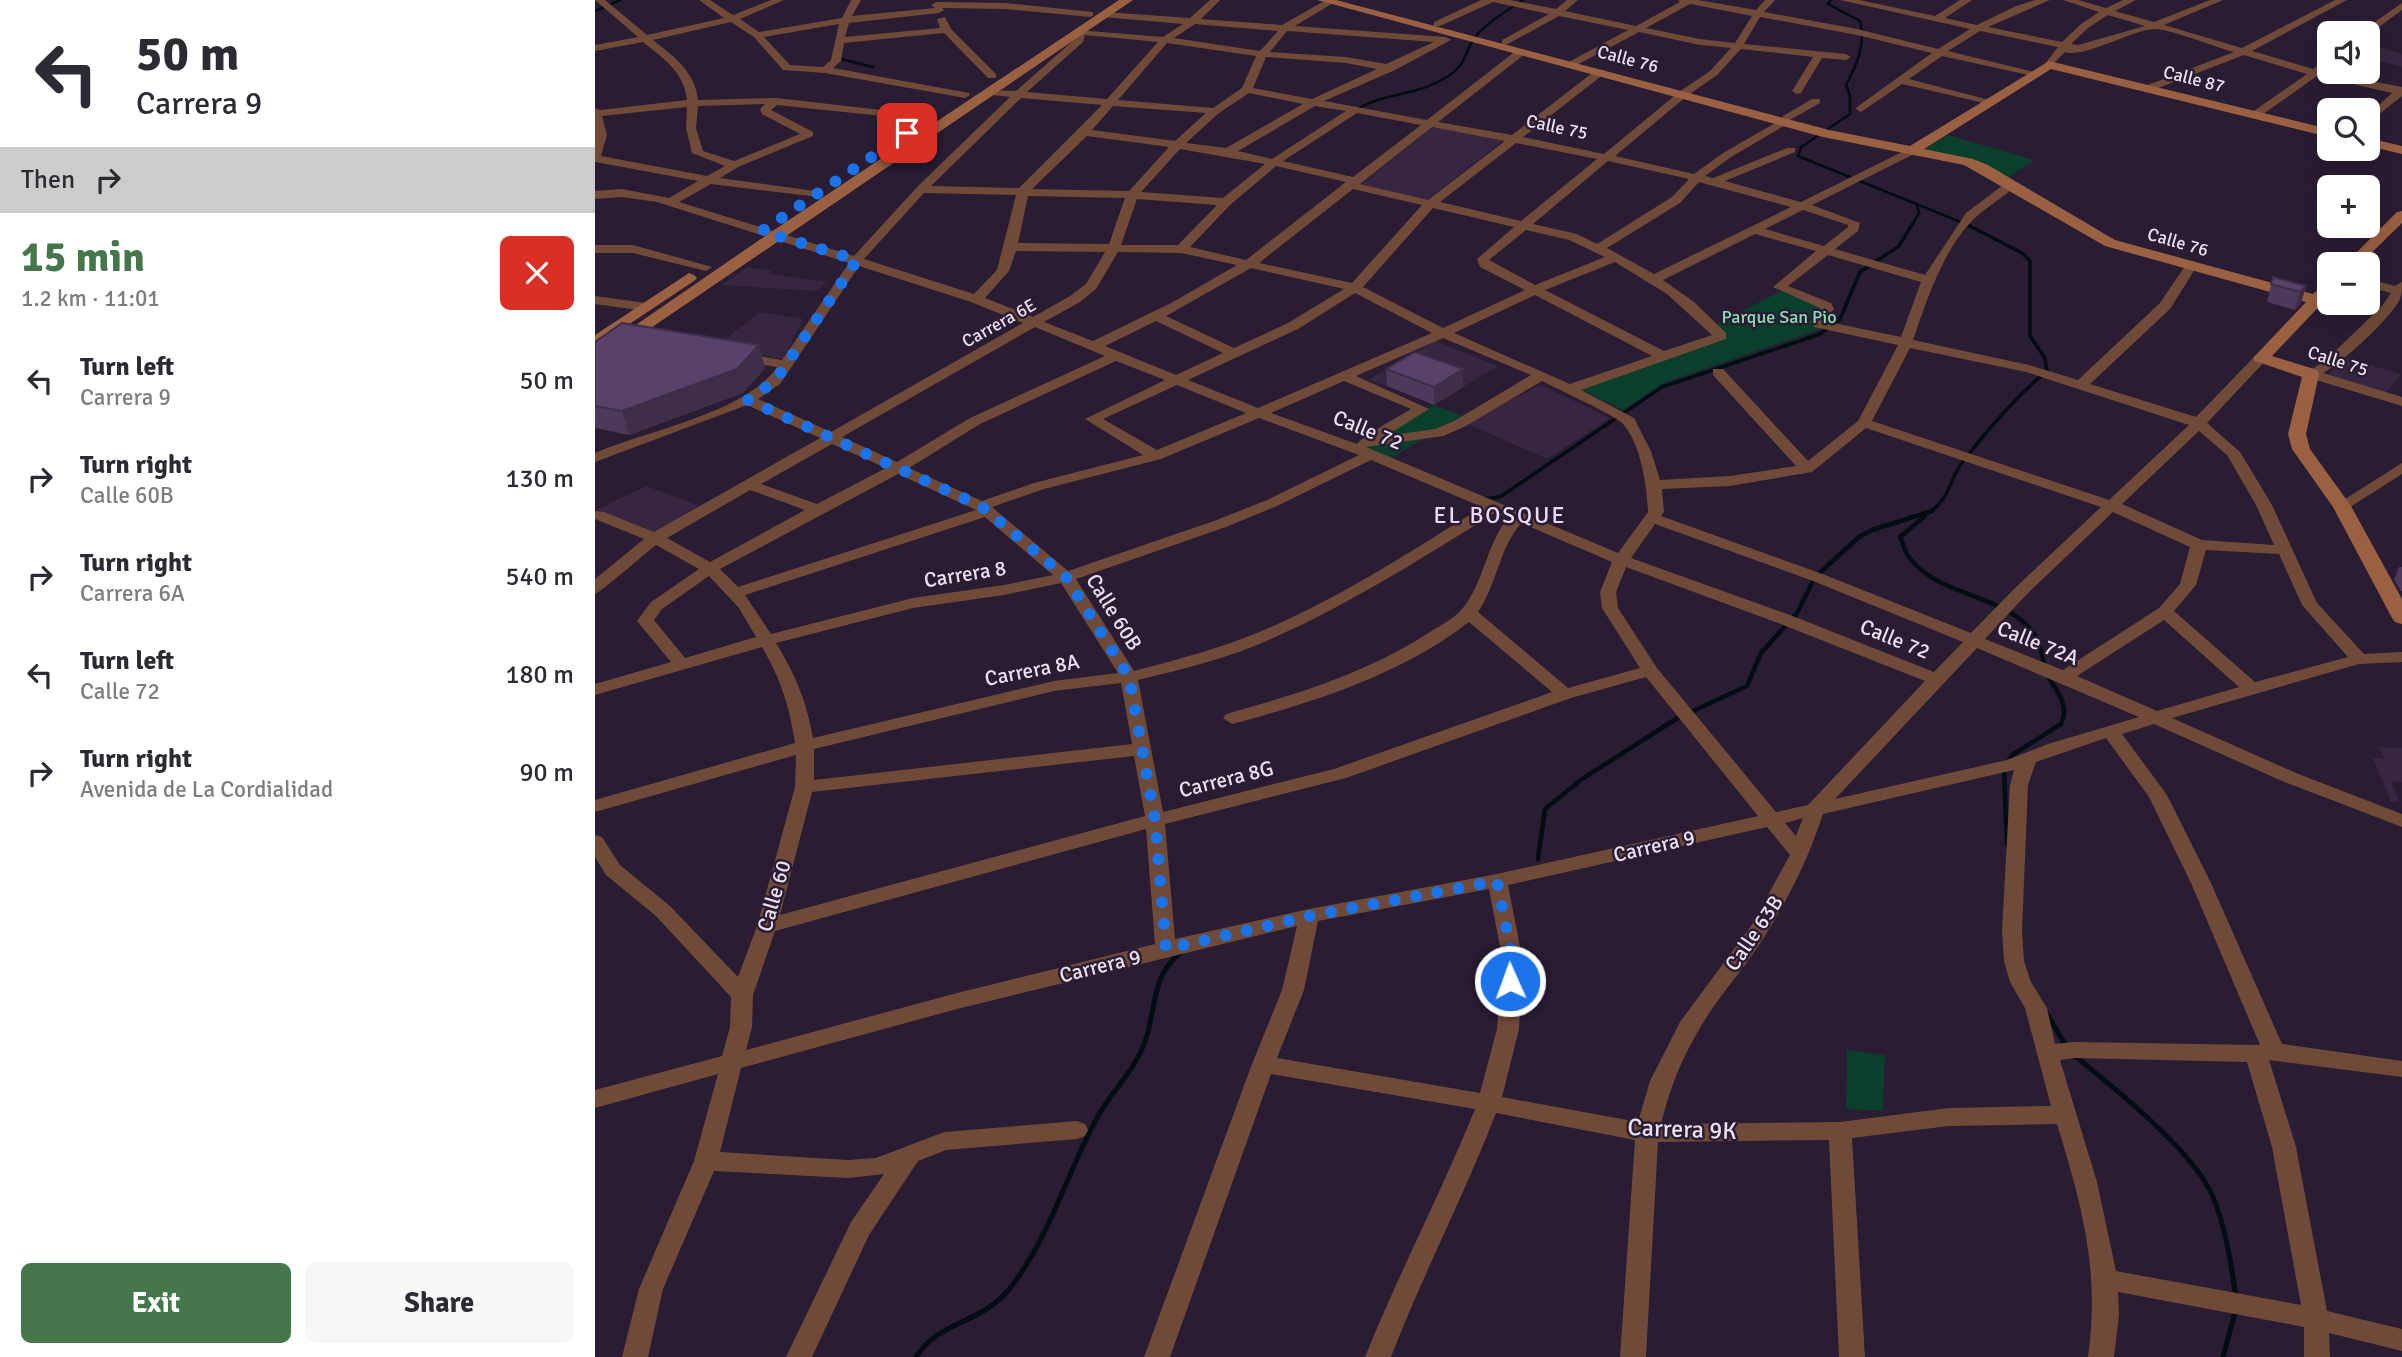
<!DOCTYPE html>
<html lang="en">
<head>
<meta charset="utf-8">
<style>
	:root { --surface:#fff; --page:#f7f7f7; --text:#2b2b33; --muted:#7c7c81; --accent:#45774a }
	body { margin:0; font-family:Signika,sans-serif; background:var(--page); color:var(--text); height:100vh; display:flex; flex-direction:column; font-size:26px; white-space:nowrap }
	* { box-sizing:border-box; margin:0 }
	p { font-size:23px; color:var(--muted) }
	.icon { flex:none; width:38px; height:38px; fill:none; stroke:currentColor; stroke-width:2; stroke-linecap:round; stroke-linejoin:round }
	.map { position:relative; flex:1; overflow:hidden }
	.details { display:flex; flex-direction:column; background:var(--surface); width:595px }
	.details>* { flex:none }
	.banner { background:#fff; color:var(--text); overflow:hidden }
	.tools { position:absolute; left:1722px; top:21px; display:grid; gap:14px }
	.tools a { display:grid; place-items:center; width:63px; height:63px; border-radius:10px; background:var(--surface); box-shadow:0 7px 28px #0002; font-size:35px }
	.pin { position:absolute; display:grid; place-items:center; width:60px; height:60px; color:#fff; margin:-30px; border-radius:14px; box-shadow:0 4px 10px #0006 }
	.me { position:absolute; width:77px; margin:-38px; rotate:358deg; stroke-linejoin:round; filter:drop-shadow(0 0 5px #0008) }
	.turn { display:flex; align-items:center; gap:24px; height:147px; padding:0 21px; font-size:32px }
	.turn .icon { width:91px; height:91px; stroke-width:2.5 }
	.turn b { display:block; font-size:49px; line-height:60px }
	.then { display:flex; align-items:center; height:66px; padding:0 21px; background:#0003; gap:14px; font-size:26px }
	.round { display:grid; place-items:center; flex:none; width:74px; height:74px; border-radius:10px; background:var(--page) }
	.head { display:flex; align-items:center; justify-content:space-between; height:119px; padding:0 21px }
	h1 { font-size:42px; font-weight:700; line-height:52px; color:var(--accent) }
	.action { display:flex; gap:14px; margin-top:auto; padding:14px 21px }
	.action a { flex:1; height:80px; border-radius:10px; background:var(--accent); color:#fff; font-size:28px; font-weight:700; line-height:80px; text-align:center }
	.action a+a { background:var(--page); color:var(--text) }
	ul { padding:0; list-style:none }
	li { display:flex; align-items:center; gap:21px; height:98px; padding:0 21px }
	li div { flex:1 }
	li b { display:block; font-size:26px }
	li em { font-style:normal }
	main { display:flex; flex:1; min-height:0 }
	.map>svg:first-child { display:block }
	.built { fill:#362642 }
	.green { fill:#0a3f2b }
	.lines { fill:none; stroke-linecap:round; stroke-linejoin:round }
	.stream-far3 { stroke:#000e13; stroke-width:2.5 }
	.stream-far2 { stroke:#000e13; stroke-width:3.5 }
	.stream-far1 { stroke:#000e13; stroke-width:4.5 }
	.stream { stroke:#000e13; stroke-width:5 }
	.street { fill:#6f4a38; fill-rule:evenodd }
	.secondary { fill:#9a6042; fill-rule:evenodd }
	.wall { fill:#4d395a }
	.shaded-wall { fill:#3e2e4a }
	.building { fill:#594269; stroke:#3e2e4a; stroke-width:2 }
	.route { stroke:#1a73e8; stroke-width:12; stroke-dasharray:0 21.6 }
	.labels { text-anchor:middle; stroke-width:5; stroke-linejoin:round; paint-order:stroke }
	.far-street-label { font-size:18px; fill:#e9e1f0; stroke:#291c33 }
	.far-park-label { font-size:18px; fill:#8cdfb7; stroke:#291c33 }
	.street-label { font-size:21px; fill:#e9e1f0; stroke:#291c33 }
	.neighbourhood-label { font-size:23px; letter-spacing:2px; fill:#ebdaf8; stroke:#291c33 }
	.near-street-label { font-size:24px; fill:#e9e1f0; stroke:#291c33 }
</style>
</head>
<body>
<main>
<section class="details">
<div class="banner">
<div class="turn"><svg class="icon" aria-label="left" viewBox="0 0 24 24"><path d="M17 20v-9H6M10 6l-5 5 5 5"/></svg><div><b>50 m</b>Carrera 9</div></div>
<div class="then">Then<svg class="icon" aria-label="right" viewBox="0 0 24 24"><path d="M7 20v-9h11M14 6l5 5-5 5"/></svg></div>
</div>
<div class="head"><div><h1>15 min</h1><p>1.2 km · 11:01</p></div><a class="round" style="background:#d93025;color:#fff"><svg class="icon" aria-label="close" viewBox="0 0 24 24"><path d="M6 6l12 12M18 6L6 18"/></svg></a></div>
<ul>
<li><svg class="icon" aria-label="left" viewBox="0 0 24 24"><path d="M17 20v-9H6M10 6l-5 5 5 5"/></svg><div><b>Turn left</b><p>Carrera 9</p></div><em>50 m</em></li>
<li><svg class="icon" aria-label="right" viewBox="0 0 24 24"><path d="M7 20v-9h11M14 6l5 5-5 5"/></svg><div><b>Turn right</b><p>Calle 60B</p></div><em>130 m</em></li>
<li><svg class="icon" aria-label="right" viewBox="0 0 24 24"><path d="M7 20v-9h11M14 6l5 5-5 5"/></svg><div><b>Turn right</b><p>Carrera 6A</p></div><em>540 m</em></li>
<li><svg class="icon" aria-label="left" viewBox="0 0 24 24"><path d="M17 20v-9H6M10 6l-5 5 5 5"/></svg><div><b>Turn left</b><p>Calle 72</p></div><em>180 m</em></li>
<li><svg class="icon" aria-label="right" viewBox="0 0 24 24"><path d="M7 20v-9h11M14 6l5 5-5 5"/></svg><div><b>Turn right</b><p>Avenida de La Cordialidad</p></div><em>90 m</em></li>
</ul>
<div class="action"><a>Exit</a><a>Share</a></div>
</section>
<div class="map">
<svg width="1807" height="1357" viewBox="0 0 1807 1357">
	<rect width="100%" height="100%" fill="#291c33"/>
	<!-- built -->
	<g class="built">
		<polygon points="1773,44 1807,54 1807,67 1773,58"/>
		<polygon points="837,127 909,140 830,201 767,184"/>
		<polygon points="152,267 177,271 175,274 232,282 222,291 127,285"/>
		<polygon points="165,312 208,319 188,359 120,347"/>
		<polygon points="840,341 903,366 868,387 792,386 773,380"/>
		<polygon points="1750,358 1806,374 1789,395 1731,377"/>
		<polygon points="946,385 1015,418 952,459 871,423"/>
		<polygon points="51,486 105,506 58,535 1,510"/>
		<polygon points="1784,747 1807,748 1807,782 1796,781 1804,802 1796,802 1778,758 1789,758"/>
	</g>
	<!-- green -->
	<g class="green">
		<polygon points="1353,135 1439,160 1413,178 1330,149"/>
		<polygon points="1186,291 1225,306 1229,328 1068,383 1028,410 985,389 1071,357 1132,338 1122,324"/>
		<polygon points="839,405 868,416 796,458 768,447"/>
		<polygon points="1252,1050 1290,1055 1288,1111 1251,1109"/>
	</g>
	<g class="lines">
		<!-- stream-far3 -->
		<g class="stream-far3">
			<path d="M1236,0L1233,4L1265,21C1271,45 1262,64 1251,85L1255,96V114L1206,147L1203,156L1373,225"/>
			<polyline points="0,11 25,0"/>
			<polyline points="242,58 278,67"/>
			<path d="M760,110C793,91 822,97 855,75C873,62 869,51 881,36C889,24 915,9 928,0"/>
			<polyline points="1317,225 1324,213 1322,205"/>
		</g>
		<!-- stream-far2 -->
		<g class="stream-far2">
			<polyline points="888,499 905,497 1067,387 1225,334 1245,319 1265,272 1304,246 1318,223"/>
			<path d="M1333,513C1354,501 1354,481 1366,464C1390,433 1422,395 1452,371L1450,358L1435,336V261L1427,253L1369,223"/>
		</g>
		<!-- stream-far1 -->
		<g class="stream-far1">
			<path d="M1330,516L1305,537C1308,543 1310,551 1314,557C1344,599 1413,592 1441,637C1447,646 1447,658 1450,668"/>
			<path d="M1412,845L1409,769L1417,755L1466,724C1475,706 1462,692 1453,676"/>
			<polyline points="943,859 950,809 987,779 1081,719 1152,686 1166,653 1202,613 1220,577 1264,537 1277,530 1337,511"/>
		</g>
		<!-- stream -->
		<g class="stream">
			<polyline points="1452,1014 1471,1046"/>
			<path d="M1479,1055C1519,1088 1598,1150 1618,1197C1631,1228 1636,1264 1641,1297"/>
			<path d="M321,1357C338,1330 364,1326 390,1310C405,1301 417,1288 426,1273C459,1224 475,1166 503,1116C517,1091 539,1071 549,1044C562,1011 555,977 585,953"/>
			<polyline points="1628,1357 1641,1309"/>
		</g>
		<!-- street -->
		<g class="street">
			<path d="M0,0H10L52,35L129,18L104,0H115L138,15L176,0H189L145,19L164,32L247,18L256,0H266L257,16L340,8L336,5L341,2L411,3L498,12V16L495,17L411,9L347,8L349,10L344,13L254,23L250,37L345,28L342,19L350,17L356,29L401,74V78H393L349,33L249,43L246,61L238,68L374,93L375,95L370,98L230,73L188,70L159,37L136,22L58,40C79,57 100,71 103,100L181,98L339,116V120L335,121L182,105L176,110L218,132V136L143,167L125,178L220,191L226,195L224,197L116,184L84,202L259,256L322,187L415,97L389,94V90L421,91L480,39L482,30L568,37L588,24L507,17V13L510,12L595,18L615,0H625L606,19L687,25L731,0H743L700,26L851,37L856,40L800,70L729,101L832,120L922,50H930V54L843,122L917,135L1001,70H1009V74L928,137L1009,154L1084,92L1115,71L1136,48L1105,45L1044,32L976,68L972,67V63L1033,30L964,16L911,45L907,44V40L954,14L898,2L845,26H839V22L886,0H915L961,9L972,0H983L970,11L1041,26L1085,2L1083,0H1103L1161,10L1170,0H1180L1169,12L1262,29L1343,49L1375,29L1245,0H1264L1340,16L1365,0H1377L1350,18L1382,25L1421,6L1440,0H1455L1393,27L1467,42L1486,24L1504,12L1468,0H1483L1511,8L1528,0H1541L1520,11L1559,22L1615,0H1628L1569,25L1647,48L1740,0H1752L1657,51L1718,69L1734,57V65L1728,72L1807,87V96L1773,123V115L1797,93L1722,76L1664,117H1656V113L1712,74L1649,55L1558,90H1550V86L1639,52C1623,48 1572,28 1559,29C1537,30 1487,59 1470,52L1454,68L1449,65L1463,47L1385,31L1353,51L1443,73V77L1347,56L1314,79L1398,101V105L1307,84L1266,112L1261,109L1262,107L1337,53L1262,35L1165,17L1149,44L1251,54L1256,57L1251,60L1227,58L1206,93L1202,94L1197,91L1218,57L1146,49L1122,75L1092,96L1020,156L1099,174L1128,153L1187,119L1188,116L1217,99H1225V103L1193,121L1192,124L1136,157L1110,176L1118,178L1192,148H1200V152L1130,181L1206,202L1313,149H1321V153L1217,205L1265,223L1263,231L1240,249L1330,275L1371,213L1412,182L1422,184C1410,197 1392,206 1379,219C1348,249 1332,300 1318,340L1434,365L1483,380L1565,303L1592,263L1596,262L1602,266L1575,309L1495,384L1601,417L1661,355L1666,354L1673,358L1612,423L1645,452L1677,505L1722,603L1769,654L1807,652V662L1764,664L1577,718L1701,773L1807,814V827L1687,781L1559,724L1527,734L1572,795L1616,883L1687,1044L1807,1061V1077L1674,1060L1701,1147L1732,1311L1807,1329V1351L1734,1333L1735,1357H1709V1327L1523,1292L1524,1315L1519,1357H1493C1505,1270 1487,1206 1462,1124L1354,1126L1257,1138L1270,1357H1244L1234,1140L1063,1142L1051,1357H1025L1040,1140L901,1113C869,1196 828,1274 796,1357H770C804,1273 846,1193 880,1109L676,1074L575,1357H549L657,1064L687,990L702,926L362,1009L146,1068L125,1152L253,1160L281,1158L349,1132L482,1121L490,1124L493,1130L490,1136L482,1139L351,1150L323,1161L274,1235L217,1357H191L256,1222L289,1174L253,1178L119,1171L68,1289L53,1357H27L44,1289L99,1161L123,1074L0,1108V1090L127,1056L135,1027L136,997L61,916L11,875L0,857V835L7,837L25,865L75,906L143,977L162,926L200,787L201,755L0,812V800L200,743C194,705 186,680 167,647L0,695V684L76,662L42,621L56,602L104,569L61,545C52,552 5,593 0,594V579L49,539L0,519V511L9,512L59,532L225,438L152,405L0,462V453C50,431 151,413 182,367L147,361L140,357L147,353L187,360L254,263L62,202L27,197L0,199V191L27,189L74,198L103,181L0,162V108L5,110L92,100C89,72 69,59 48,42L0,51V45L43,37ZM1095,4L1157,16L1140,43L1105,39L1051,28ZM1513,15L1550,26L1483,45L1476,44L1493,28ZM244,24L236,60L228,67L195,65L169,37ZM600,24L683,31L665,51L579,38ZM692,31L839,42L791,64L751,57L675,52ZM490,35L563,42L512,99L432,92L488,42ZM572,43L661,56L647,88L618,108L523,100ZM671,57L751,63L782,69L717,99L658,88ZM654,93L708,104L631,148L591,143L624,113ZM426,98L507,105L424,188L336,186ZM170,104L165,109L167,114L205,134L139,161L108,151L101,128L103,106ZM518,106L611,113L580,141L497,130ZM720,106L751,111L677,159L643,151ZM92,107L91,128L97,153L130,166L112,176L6,156L12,135L7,116ZM762,113L826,125L758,177L688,161ZM837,127L910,141L833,200L765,184ZM492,136L574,147L534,191L437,189ZM921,143L1002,159L926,221L845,202ZM585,149L670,164L628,198L546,192ZM1013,161L1094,179L1077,197L1002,244L982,234L938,224ZM681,166L751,182L651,260L595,247L635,205ZM1104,182L1196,207L1059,274L1012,248L1085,203ZM758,189L827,205L757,283L664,263ZM329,193L421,195L402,270L379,294L269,259ZM433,196L530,198L514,244L423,243ZM542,199L622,205L583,245H526ZM838,208L919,227L882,259L885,267L930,290L848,328L768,287ZM1208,210L1253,225V227L1229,246L1170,229ZM931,230L974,240L1010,257L940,285L894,260ZM1160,234L1221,251L1178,287L1225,308L1215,322L1219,327L1303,345L1263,421L1213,461L1128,369H1118V375L1201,466L1135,476L1065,480L1056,451L1039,418L986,390L1131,339V333L1099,302L1068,280ZM421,251L510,252L491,284L475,296L438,317L390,298L414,271ZM523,252L586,253L642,265L578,302L498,341L449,322L485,302L501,289ZM1233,255L1326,282L1306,337L1229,321L1239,309L1236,303L1193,286ZM1020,262L1072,294L1117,335L1069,351L950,290ZM264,266L376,302L428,323L236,432L163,399L185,384ZM656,268L749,289L693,323L639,348L571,316ZM760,293L837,333L663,408L593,380L703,329ZM940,295L1057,356L975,384L859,333ZM561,321L628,353L581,375L510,346ZM440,327L510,356L375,418L302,462L247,437ZM848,338L936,375L859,421L840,429L791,436L834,409L761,376ZM1315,348L1431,372L1594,425L1514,500L1277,421ZM521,361L570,380L490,419L548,455L439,483L387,501L314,468L385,424ZM749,381L816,409L770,436L762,444L676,413ZM947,381C962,389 1020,415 1028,424C1046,444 1052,487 1053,512L1023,553L771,447L848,436L869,427ZM582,385L651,413L562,450L508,419ZM664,418L764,455L672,500L619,521L473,571L397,507L449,489L566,459ZM1271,428L1506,507L1420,588L1376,633L1230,575L1066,516L1069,512L1067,489L1135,486L1217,472ZM1604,431L1632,455L1661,505L1679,545L1607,540L1527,504ZM237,444L291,468L222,504L166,484ZM776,460L887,507C815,552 742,600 662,633C622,649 581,660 539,671L481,579L631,527L682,506ZM303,474L381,510L143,587L125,569ZM155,490L210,510L115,562L72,538ZM1518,512L1595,547L1585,584L1564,608L1468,670L1390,639L1432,594ZM900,513L913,518C891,545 889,582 868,608C860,618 848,624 838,630C775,672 703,694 631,714L628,718L637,724C720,702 805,675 874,622L957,692L739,769L568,812L543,680C588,669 634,658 676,639C755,604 827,558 900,513ZM390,517L458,575L409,585L318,598L176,634L150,595ZM926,523L1017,562L1005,592L1007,608L1045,668L973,688L883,612C902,584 904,549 926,523ZM1060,524L1218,581L1368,642L1339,672L1195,615L1036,558ZM1611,550L1684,554L1707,605L1753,657L1660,682L1579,611L1601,585ZM1031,567L1183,623L1330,681L1213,805L1181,812L1062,668L1023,608L1021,592ZM114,576L144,608L161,637L90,658L59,620L67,609ZM466,583L523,673L459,681L218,738C211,700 201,676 181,643L318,608L409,595ZM1569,620L1644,687L1562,711L1482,676ZM1382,648L1544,717L1453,744L1412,760L1240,799ZM1051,677L1163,816L902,874L714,909L580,939L570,824L751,778L976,698ZM526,683L537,744L219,780V749L459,691ZM1511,738L1554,797L1596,883L1665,1045L1479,1042L1460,1044L1452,1008L1436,982L1429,961L1427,930L1433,785L1441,762ZM539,756L550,816L185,915L217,792ZM1419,770L1415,785L1407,930L1409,961L1415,982L1430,1008L1456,1106L1354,1108L1245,1122L1066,1124C1074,1092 1084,1064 1101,1035C1120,999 1150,969 1171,934C1195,896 1214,857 1228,814ZM1208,818L1201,836L1190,823ZM1172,827L1195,855L1156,926L1085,1022L1055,1081L1043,1122L907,1097L924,1029L927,957L913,885ZM551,829L560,944L362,993L151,1050L157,1027L158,995L180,931ZM894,889L907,957L902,1029L885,1093L682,1058L709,990L723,921ZM1479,1058L1652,1062L1677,1147L1706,1305L1521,1271L1502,1182L1465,1060Z"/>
			<polygon points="1807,3 1807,10 1773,35 1764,33"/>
			<polygon points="0,245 38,245 117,267 111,271 38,253 0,253"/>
			<path d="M1773,279L1800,286L1807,282C1807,288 1807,294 1805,299C1796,318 1747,363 1728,373L1807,397V406L1711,377L1709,374L1730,361L1787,306L1796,293L1773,287Z"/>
			<polygon points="0,296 51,303 58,307 51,311 0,304"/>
			<polygon points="1807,463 1807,474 1752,509 1742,509 1739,506"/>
		</g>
		<!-- secondary -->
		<g class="secondary">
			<polygon points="524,0 538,0 0,366 0,353 176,232"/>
			<polygon points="722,0 741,0 1234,130 1315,146 1454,61 1734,129 1734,137 1456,69 1329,149 1378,159 1393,165 1520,240 1718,294 1729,284 1734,282 1734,296 1677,356 1722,370 1724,374 1711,434 1715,449 1756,506 1807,599 1807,624 1800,622 1797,618 1738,507 1697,449 1693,434 1707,377 1660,361 1658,358 1711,302 1510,246 1369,165 1228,137"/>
			<polygon points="1773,138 1807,146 1807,154 1773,146"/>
			<polygon points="1807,211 1807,223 1765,264 1750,264 1802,212"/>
			<polygon points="94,273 99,275 102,278 99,281 0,347 0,335"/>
		</g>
	</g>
	<!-- wall -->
	<g class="wall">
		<polygon points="1678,277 1711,286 1706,303 1700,310 1672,302"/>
		<polygon points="0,342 170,368 148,393 34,435 0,428"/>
		<polygon points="791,369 868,387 839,405 792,386"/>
		<polygon points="1804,567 1807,567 1807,591 1806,591 1799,580"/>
	</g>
	<!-- shaded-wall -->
	<g class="shaded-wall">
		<polygon points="1711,286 1706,303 1700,310 1705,292"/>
		<polygon points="164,345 170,368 148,393 34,435 27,411"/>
		<polygon points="868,369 868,387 839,405 839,387"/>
	</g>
	<!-- building -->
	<g class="building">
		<polygon points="1678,277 1711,286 1705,292 1676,284"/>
		<polygon points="27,323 164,345 142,369 27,411 0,406 0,342"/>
		<polygon points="820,352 868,369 839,387 791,369"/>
	</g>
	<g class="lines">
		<!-- route -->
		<polyline class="route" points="312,133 167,231 262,260 180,381 153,400 386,506 471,577 534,677 560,820 571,949 715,916 902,881 917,957 915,981"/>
	</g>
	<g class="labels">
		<!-- far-street labels -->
		<g class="far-street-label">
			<text transform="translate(1033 59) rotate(15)" y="6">Calle 76</text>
			<text transform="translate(1599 79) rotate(14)" y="6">Calle 87</text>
			<text transform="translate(962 127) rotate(12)" y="6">Calle 75</text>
			<text transform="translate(1583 242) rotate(16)" y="6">Calle 76</text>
			<text transform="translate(404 323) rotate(-29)" y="6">Carrera 6E</text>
			<text transform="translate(1743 361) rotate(18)" y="6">Calle 75</text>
		</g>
		<!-- far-park labels -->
		<g class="far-park-label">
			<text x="1184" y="323">Parque San Pio</text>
		</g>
		<!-- street labels -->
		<g class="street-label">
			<text transform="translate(773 430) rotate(22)" y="7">Calle 72</text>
			<text transform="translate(370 574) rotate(-9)" y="7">Carrera 8</text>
			<text transform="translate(519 612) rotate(58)" y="7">Calle 60B</text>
			<text transform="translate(1300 639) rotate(22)" y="7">Calle 72</text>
			<text transform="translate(1443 643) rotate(22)" y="7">Calle 72A</text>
			<text transform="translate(437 670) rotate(-11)" y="7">Carrera 8A</text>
			<text transform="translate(631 779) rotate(-14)" y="7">Carrera 8G</text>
			<text transform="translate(1059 846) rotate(-13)" y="7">Carrera 9</text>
			<text transform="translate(179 896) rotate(-74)" y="7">Calle 60</text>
			<text transform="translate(1159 933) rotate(-56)" y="7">Calle 63B</text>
			<text transform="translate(505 966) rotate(-14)" y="7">Carrera 9</text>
		</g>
		<!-- neighbourhood labels -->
		<g class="neighbourhood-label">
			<text x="905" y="523">EL BOSQUE</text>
		</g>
		<!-- near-street labels -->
		<g class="near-street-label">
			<text transform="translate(1087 1129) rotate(2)" y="8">Carrera 9K</text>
		</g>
	</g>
</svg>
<div class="tools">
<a><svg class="icon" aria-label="sound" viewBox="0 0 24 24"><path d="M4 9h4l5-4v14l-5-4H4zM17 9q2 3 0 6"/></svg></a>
<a><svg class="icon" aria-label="search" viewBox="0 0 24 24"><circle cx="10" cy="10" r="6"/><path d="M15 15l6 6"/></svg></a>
<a>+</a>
<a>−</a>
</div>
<div class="pin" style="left:312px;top:133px;background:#d93025"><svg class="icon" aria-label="arrive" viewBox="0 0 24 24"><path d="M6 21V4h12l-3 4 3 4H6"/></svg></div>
<svg class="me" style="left:915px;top:981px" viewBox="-20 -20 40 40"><circle r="17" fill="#1a73e8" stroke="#fff" stroke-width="3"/><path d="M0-11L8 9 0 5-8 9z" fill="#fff"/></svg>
</div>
</main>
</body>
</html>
